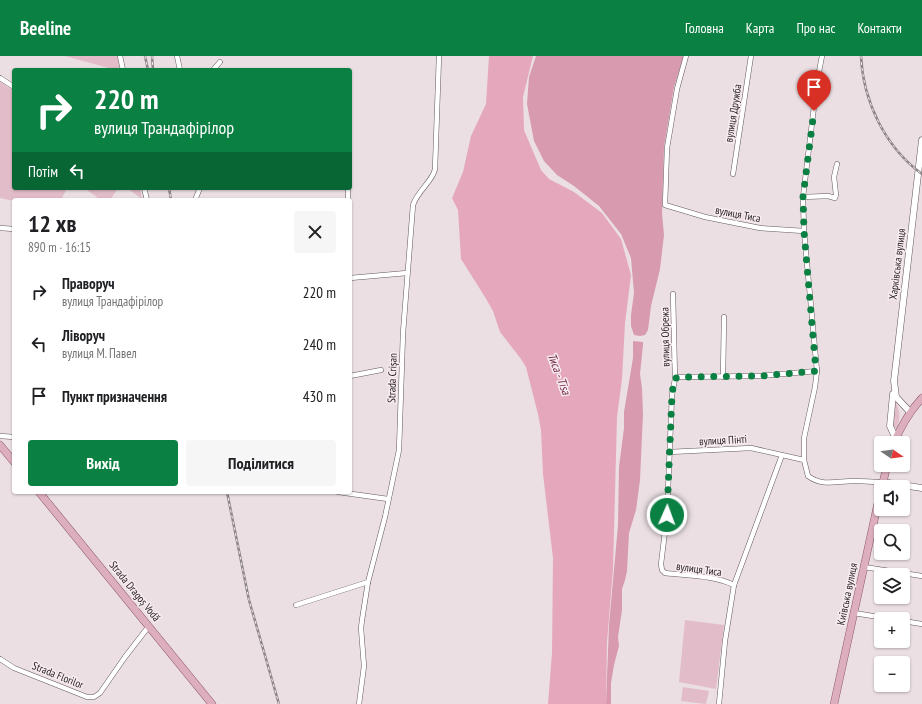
<!DOCTYPE html>
<html lang="uk">
<head>
<meta charset="utf-8">
<style>
	:root { --surface:#fff; --page:#f6f6f6; --text:#202124; --muted:#757577; --accent:#0b8043 }
	body { margin:0; font-family:"PT Sans Narrow",sans-serif; background:var(--page); color:var(--text); height:100vh; display:flex; flex-direction:column; font-size:15px; white-space:nowrap }
	* { box-sizing:border-box; margin:0 }
	p { font-size:13px; color:var(--muted) }
	.icon { flex:none; width:22px; height:22px; fill:none; stroke:currentColor; stroke-width:2; stroke-linecap:round; stroke-linejoin:round }
	.map { position:relative; flex:1; overflow:hidden }
	.side { position:absolute; left:12px; top:142px; width:340px; height:296px; display:flex; flex-direction:column; background:var(--surface); border-radius:4px; box-shadow:0 1px 3px #0004 }
	.side>* { flex:none }
	.guide { position:absolute; left:12px; top:12px; width:340px; height:122px; border-radius:4px; box-shadow:0 1px 3px #0004; background:#0b8043; color:#fff; overflow:hidden }
	.needle { width:26px; rotate:103deg }
	.tools { position:absolute; left:874px; top:380px; display:grid; gap:8px }
	.tools a { display:grid; place-items:center; width:36px; height:36px; border-radius:4px; background:var(--surface); box-shadow:0 1px 3px #0004; font-size:20px }
	.pin { position:absolute; display:grid; place-items:center; width:34px; height:34px; color:#fff; margin:-41px -17px; border-radius:50% 50% 50% 0; rotate:-45deg; box-shadow:0 0 4px #0007 }
	.pin .icon { rotate:45deg }
	.me { position:absolute; width:44px; margin:-22px; rotate:2deg; stroke-linejoin:round; filter:drop-shadow(0 0 3px #0008) }
	.turn { display:flex; align-items:center; gap:14px; height:84px; padding:0 16px; font-size:18px }
	.turn .icon { width:52px; height:52px; stroke-width:2.5 }
	.turn b { display:block; font-size:28px; line-height:34px }
	.then { display:flex; align-items:center; height:38px; padding:0 16px; background:#0003; gap:8px; font-size:15px }
	.round { display:grid; place-items:center; flex:none; width:42px; height:42px; border-radius:4px; background:var(--page) }
	.summary { display:flex; align-items:center; justify-content:space-between; height:68px; padding:0 16px }
	h1 { font-size:24px; font-weight:700; line-height:30px }
	.action { display:flex; gap:8px; margin-top:auto; padding:8px 16px }
	.action a { flex:1; height:46px; border-radius:4px; background:var(--accent); color:#fff; font-size:16px; font-weight:700; line-height:46px; text-align:center }
	.action a+a { background:var(--page); color:var(--text) }
	ul { padding:0; list-style:none }
	li { display:flex; align-items:center; gap:12px; height:52px; padding:0 16px }
	li div { flex:1 }
	li b { display:block; font-size:15px }
	li em { font-style:normal }
	header { display:flex; align-items:center; gap:24px; box-sizing:border-box; height:56px; padding:0 20px; background:var(--accent); color:#fff }
	header strong { font-size:19px }
	nav { display:flex; gap:22px; margin-inline-start:auto; font-size:14px }
	.map>svg:first-child { display:block }
	.green { fill:#e3bcc9 }
	.forest { fill:#d79aaf }
	.water { fill:#e5a7bc }
	.lines { fill:none; stroke-linecap:round; stroke-linejoin:round }
	.street-casing { stroke:#63595d; stroke-width:5.5 }
	.secondary-casing { stroke:#63595d; stroke-width:7 }
	.primary-casing { stroke:#8c586b; stroke-width:8 }
	.street { stroke:#fff; stroke-width:4.5 }
	.secondary { stroke:#fff; stroke-width:6 }
	.primary { stroke:#dcaebe; stroke-width:7 }
	.rail-casing { stroke:#8e8588; stroke-width:2.5 }
	.rail { stroke:#f8ecf0; stroke-width:1; stroke-dasharray:3; stroke-linecap:butt }
	.route { stroke:#0b8043; stroke-width:7; stroke-dasharray:0 12.6 }
	.labels { text-anchor:middle; stroke-width:3; stroke-linejoin:round; paint-order:stroke }
	.street-label { font-size:11px; fill:#231e20; stroke:#f8ecf0 }
	.water-label { font-size:12px; font-style:italic; fill:#702846; stroke:#f8ecf0 }
</style>
</head>
<body>
<header>
<strong>Beeline</strong>
<nav><a>Головна</a><a>Карта</a><a>Про нас</a><a>Контакти</a></nav>
</header>
<div class="map">
<svg width="922" height="648" viewBox="0 0 922 648">
	<rect width="100%" height="100%" fill="#ebdfe3"/>
	<!-- green -->
	<g class="green">
		<polygon points="65,0 118,0 120,14 116,14"/>
		<polygon points="0,26 14,35 14,132 67,132 61,144 14,144 14,145 0,142"/>
		<polygon points="84,132 118,132 110,144 101,144"/>
		<polygon points="127,132 140,132 142,143"/>
		<path d="M895,345C900,355 901,361 897,371L894,372L892,369Z"/>
		<polygon points="685,564 724,569 716,633 679,626"/>
		<polygon points="683,631 709,635 706,648 681,645"/>
	</g>
	<!-- forest -->
	<g class="forest">
		<polygon points="536,0 684,0 674,31 664,91 662,157 664,179 660,213 651,250 648,274 645,279 640,280 634,279 631,270 631,259 634,237 631,202 621,178 599,150 574,130 557,119 544,105 534,85 527,48 529,21"/>
		<polygon points="633,285 643,286 643,289 640,318 642,332 643,358 640,424 636,454 629,477 627,515 625,524 622,533 622,554 618,581 619,590 614,609 611,627 611,648 606,648 609,569 618,469 619,411 624,372 624,356 633,302"/>
	</g>
	<!-- water -->
	<polygon class="water" points="489,0 533,0 523,41 524,74 532,93 541,114 549,123 574,136 602,157 621,183 631,219 625,267 622,323 617,361 613,513 607,586 606,648 548,648 552,597 553,502 543,418 541,374 538,358 526,311 521,303 500,276 493,255 485,241 461,203 458,154 452,142 463,116 471,80 486,48"/>
	<g class="lines">
		<!-- street casing -->
		<g class="street-casing">
			<g id="street">
				<polyline points="120,0 123,14"/>
				<polyline points="177,0 180,14"/>
				<polyline points="686,0 677,33 667,92 665,149 705,161 760,172 804,175"/>
				<polyline points="213,14 220,6"/>
				<polyline points="0,22 14,31"/>
				<polyline points="733,118 751,0"/>
				<polyline points="144,132 147,144"/>
				<polyline points="803,141 828,140 835,142 836,139 834,121 837,108"/>
				<polyline points="195,144 200,132"/>
				<polyline points="348,144 348,132"/>
				<polyline points="0,172 14,173"/>
				<polyline points="350,222 407,217"/>
				<path d="M673,238L675,323L672,339L667,459L661,508L662,514L665,517C688,520 713,519 734,529"/>
				<polyline points="350,320 381,314"/>
				<polyline points="723,321 724,261"/>
				<polyline points="675,323 679,321 760,320 817,315"/>
				<polyline points="0,380 14,381"/>
				<path d="M669,396L751,392L804,404L808,420C823,431 837,425 854,425C863,425 873,426 882,426"/>
				<polyline points="804,404 804,382 815,331 817,315 804,175 803,141 817,26 822,0"/>
				<polyline points="338,436 388,443"/>
				<polyline points="864,511 922,520"/>
				<polyline points="296,549 368,526"/>
				<polyline points="854,557 891,563"/>
				<polyline points="903,565 922,568"/>
				<polyline points="0,603 14,612 87,641 94,641 100,637 125,601 149,570"/>
				<path d="M359,648L364,610L361,572L362,564L368,526L385,461L399,394L403,277L413,149C418,134 433,125 435,113L439,0"/>
				<polyline points="719,648 725,585 734,529 782,399"/>
			</g>
		</g>
		<!-- secondary casing -->
		<g class="secondary-casing">
			<g id="secondary">
				<polyline points="893,338 890,370 896,383"/>
				<polyline points="910,356 896,341 894,325 922,84"/>
				<polyline points="882,426 922,432"/>
			</g>
		</g>
		<!-- primary casing -->
		<g class="primary-casing">
			<g id="primary">
				<path d="M894,387C901,370 910,355 922,342"/>
				<polyline points="0,389 14,406"/>
				<polyline points="882,431 887,409"/>
				<polyline points="39,436 212,648"/>
				<polyline points="834,648 881,433"/>
			</g>
		</g>
		<!-- street -->
		<use href="#street" class="street"/>
		<!-- secondary -->
		<use href="#secondary" class="secondary"/>
		<!-- primary -->
		<use href="#primary" class="primary"/>
		<!-- rail casing -->
		<g class="rail-casing">
			<g id="rail">
				<polyline points="145,0 148,14"/>
				<polyline points="152,0 153,14"/>
				<path d="M861,0C863,45 885,91 922,118"/>
				<polyline points="169,132 171,144"/>
				<polyline points="227,436 249,544 279,648"/>
			</g>
		</g>
		<!-- rail -->
		<use href="#rail" class="rail"/>
	</g>
	<g class="lines">
		<!-- route -->
		<polyline class="route" points="667,459 672,339 674,323 679,321 760,320 816,315 804,175 803,141 814,55"/>
	</g>
	<g class="labels">
		<!-- street labels -->
		<g class="street-label">
			<text transform="translate(733 57) rotate(-81)" y="4">вулиця Дружба</text>
			<text transform="translate(738 158) rotate(11)" y="4">вулиця Тиса</text>
			<text transform="translate(897 208) rotate(-83)" y="4">Харківська вулиця</text>
			<text transform="translate(665 281) rotate(-91)" y="4">вулиця Обрежа</text>
			<text transform="translate(392 322) rotate(-88)" y="4">Strada Crișan</text>
			<text transform="translate(723 384) rotate(-3)" y="4">вулиця Пінті</text>
			<text transform="translate(699 513) rotate(8)" y="4">вулиця Тиса</text>
			<text transform="translate(135 535) rotate(51)" y="4">Strada Dragoș Vodă</text>
			<text transform="translate(847 538) rotate(-78)" y="4">Київська вулиця</text>
			<text transform="translate(58 619) rotate(22)" y="4">Strada Florilor</text>
		</g>
		<!-- water labels -->
		<g class="water-label">
			<text transform="translate(559 318) rotate(69)" y="4">Тиса - Tisa</text>
		</g>
	</g>
</svg>
<div class="tools">
<a><svg class="needle" viewBox="-14 -14 28 28"><path d="M0-13l5 13h-10z" fill="#e53935"/><path d="M0 13l5-13h-10z" fill="#757577"/></svg></a>
<a><svg class="icon" aria-label="sound" viewBox="0 0 24 24"><path d="M4 9h4l5-4v14l-5-4H4zM17 9q2 3 0 6"/></svg></a>
<a><svg class="icon" aria-label="search" viewBox="0 0 24 24"><circle cx="10" cy="10" r="6"/><path d="M15 15l6 6"/></svg></a>
<a><svg class="icon" aria-label="layers" viewBox="0 0 24 24"><path d="M12 4l9 5-9 5-9-5zM3 14l9 5 9-5"/></svg></a>
<a>+</a>
<a>−</a>
</div>
<div class="pin" style="left:814px;top:55px;background:#d93025"><svg class="icon" aria-label="arrive" viewBox="0 0 24 24"><path d="M6 21V4h12l-3 4 3 4H6"/></svg></div>
<svg class="me" style="left:667px;top:459px" viewBox="-20 -20 40 40"><circle r="17" fill="#0b8043" stroke="#fff" stroke-width="3"/><path d="M0-11L8 9 0 5-8 9z" fill="#fff"/></svg>
<div class="guide">
<div class="turn"><svg class="icon" aria-label="right" viewBox="0 0 24 24"><path d="M7 20v-9h11M14 6l5 5-5 5"/></svg><div><b>220 m</b>вулиця Трандафірілор</div></div>
<div class="then">Потім<svg class="icon" aria-label="left" viewBox="0 0 24 24"><path d="M17 20v-9H6M10 6l-5 5 5 5"/></svg></div>
</div>
<section class="side">
<div class="summary"><div><h1>12 хв</h1><p>890 m · 16:15</p></div><a class="round"><svg class="icon" aria-label="close" viewBox="0 0 24 24"><path d="M6 6l12 12M18 6L6 18"/></svg></a></div>
<ul>
<li><svg class="icon" aria-label="right" viewBox="0 0 24 24"><path d="M7 20v-9h11M14 6l5 5-5 5"/></svg><div><b>Праворуч</b><p>вулиця Трандафірілор</p></div><em>220 m</em></li>
<li><svg class="icon" aria-label="left" viewBox="0 0 24 24"><path d="M17 20v-9H6M10 6l-5 5 5 5"/></svg><div><b>Ліворуч</b><p>вулиця М. Павел</p></div><em>240 m</em></li>
<li><svg class="icon" aria-label="arrive" viewBox="0 0 24 24"><path d="M6 21V4h12l-3 4 3 4H6"/></svg><div><b>Пункт призначення</b></div><em>430 m</em></li>
</ul>
<div class="action"><a>Вихід</a><a>Поділитися</a></div>
</section>
</div>
</body>
</html>
